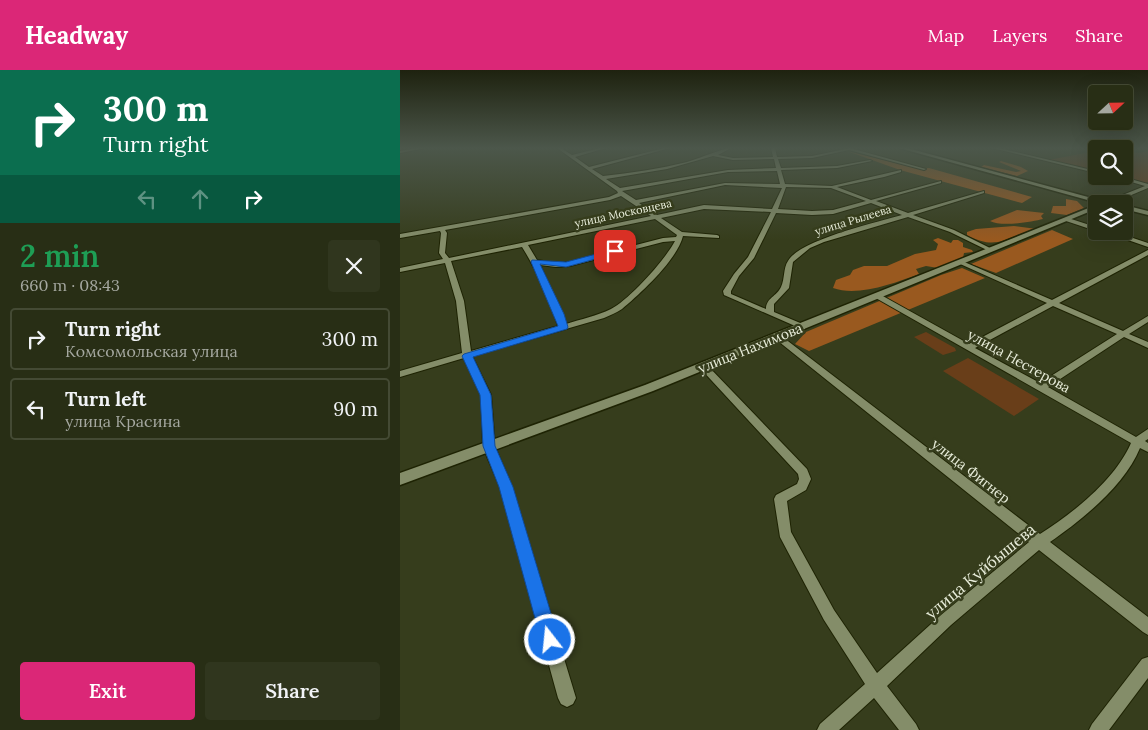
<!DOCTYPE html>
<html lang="en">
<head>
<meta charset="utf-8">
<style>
	:root { --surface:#282e15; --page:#30361e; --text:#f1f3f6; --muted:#a5a8a0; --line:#444a34; --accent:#db2777 }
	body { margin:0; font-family:Lora,serif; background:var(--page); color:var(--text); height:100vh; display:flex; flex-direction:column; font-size:19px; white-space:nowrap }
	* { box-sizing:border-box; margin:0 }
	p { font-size:16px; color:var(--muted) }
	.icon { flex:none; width:28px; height:28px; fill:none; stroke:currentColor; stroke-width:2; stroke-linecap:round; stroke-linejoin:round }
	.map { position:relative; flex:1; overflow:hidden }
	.side { display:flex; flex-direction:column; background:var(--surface); width:400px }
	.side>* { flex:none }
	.guide { background:#0b6e4f; color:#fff; overflow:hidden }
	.needle { width:32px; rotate:68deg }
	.tools { position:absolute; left:688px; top:15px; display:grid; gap:10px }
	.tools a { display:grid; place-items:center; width:45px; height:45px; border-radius:5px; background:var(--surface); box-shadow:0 5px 20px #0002,0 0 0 1px var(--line); font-size:25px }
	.pin { position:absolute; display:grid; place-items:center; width:42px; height:42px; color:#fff; margin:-21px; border-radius:10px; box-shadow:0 2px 8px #0006 }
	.me { position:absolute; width:55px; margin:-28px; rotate:344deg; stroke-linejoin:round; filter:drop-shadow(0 0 4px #0008) }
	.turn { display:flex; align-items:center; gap:18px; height:105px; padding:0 20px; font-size:22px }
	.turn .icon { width:65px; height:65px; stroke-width:2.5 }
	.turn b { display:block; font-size:35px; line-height:42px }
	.lanes { display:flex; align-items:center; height:48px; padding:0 20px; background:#0003; justify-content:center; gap:25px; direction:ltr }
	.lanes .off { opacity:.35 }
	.round { display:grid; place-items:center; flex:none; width:52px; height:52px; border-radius:5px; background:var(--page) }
	.head { display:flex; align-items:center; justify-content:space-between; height:85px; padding:0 20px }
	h1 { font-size:30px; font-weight:600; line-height:38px; color:#1e9e55 }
	.cta { display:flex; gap:10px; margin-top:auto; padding:10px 20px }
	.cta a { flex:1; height:58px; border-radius:5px; background:var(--accent); color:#fff; font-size:20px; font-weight:600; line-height:58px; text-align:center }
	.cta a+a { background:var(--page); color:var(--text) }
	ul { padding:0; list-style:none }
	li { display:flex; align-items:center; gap:15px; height:62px; margin:0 10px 8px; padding:0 10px; border:2px solid var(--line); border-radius:5px }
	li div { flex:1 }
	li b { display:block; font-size:19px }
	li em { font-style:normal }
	header { display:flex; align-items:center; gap:30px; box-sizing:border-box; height:70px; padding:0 25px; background:var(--accent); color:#fff }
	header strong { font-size:24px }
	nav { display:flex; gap:28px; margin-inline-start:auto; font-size:18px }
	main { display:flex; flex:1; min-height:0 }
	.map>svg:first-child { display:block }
	.green { fill:#693e19 }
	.forest { fill:#99591f }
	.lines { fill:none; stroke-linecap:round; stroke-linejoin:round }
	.minor-casing { stroke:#1e2303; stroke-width:2 }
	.secondary-casing { stroke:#1e2303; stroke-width:3 }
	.minor { fill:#848d69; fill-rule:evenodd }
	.secondary { fill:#848d69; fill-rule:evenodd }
	.route { fill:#1a73e8; stroke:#114b97 }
	.labels { text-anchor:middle; stroke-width:5; stroke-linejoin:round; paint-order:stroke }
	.far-street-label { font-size:11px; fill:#e8edda; stroke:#363d1c }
	.street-label { font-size:14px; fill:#e8edda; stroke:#363d1c }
	.near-street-label { font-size:16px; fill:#e8edda; stroke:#363d1c }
</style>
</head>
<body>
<header>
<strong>Headway</strong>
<nav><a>Map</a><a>Layers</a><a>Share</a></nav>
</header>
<main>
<section class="side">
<div class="guide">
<div class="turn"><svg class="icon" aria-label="right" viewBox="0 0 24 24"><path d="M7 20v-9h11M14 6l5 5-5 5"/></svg><div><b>300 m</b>Turn right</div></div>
<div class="lanes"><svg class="icon off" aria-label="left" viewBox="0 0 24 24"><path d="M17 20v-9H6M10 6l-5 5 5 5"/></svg><svg class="icon off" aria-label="ahead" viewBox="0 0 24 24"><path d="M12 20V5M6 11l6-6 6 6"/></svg><svg class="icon" aria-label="right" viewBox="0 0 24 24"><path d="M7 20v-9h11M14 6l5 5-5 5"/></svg></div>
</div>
<div class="head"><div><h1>2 min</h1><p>660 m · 08:43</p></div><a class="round"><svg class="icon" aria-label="close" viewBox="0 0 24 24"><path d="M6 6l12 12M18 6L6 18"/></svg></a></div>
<ul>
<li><svg class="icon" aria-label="right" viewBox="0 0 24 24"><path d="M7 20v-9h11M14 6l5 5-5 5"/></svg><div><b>Turn right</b><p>Комсомольская улица</p></div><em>300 m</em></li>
<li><svg class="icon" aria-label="left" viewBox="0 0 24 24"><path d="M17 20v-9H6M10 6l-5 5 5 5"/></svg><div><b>Turn left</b><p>улица Красина</p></div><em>90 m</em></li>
</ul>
<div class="cta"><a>Exit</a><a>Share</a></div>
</section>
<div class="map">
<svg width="748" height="660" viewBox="0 0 748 660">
	<rect width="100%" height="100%" fill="#363d1c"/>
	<!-- green -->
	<g class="green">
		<polygon points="696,81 696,101 648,90"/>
		<polygon points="724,81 739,83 748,81 748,112 745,113 717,106 724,106"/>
		<polygon points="526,262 555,278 556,281 543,285 514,267"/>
		<polygon points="568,288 639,329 614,346 543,301"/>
	</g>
	<!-- forest -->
	<g class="forest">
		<polygon points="447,81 520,99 529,98 632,127 622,133 500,100"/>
		<polygon points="601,91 621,97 628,101 617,106 581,97 584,95 616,102 621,101 599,92"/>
		<polygon points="666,129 677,131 684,138 667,145 651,143 653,136 666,136"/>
		<path d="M617,140L644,143L641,146L643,149C631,152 601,157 590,151Z"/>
		<path d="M614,156L637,159C606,166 598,182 567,165V162L576,159Z"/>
		<polygon points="652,160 673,169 596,203 571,194"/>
		<path d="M538,168L551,173L553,170H558L563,173V177L572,180L573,182L564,183L563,188L538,198L526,196L516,199L519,204C495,213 458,227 433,218L436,210L450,205L453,200L464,196H487L515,184L536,180L538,174L533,170Z"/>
		<polygon points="562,198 585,208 409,281 395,274 406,262 541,205"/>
	</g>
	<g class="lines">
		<!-- minor casing -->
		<g class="minor-casing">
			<g id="minor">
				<polygon points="17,78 25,78 0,83 0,81"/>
				<path d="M157,78H161L172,85L200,78H206L175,87L189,97L264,78H270L192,99L203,106C231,103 259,99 287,92C298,89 323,78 331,78L318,85L333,88L373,87L371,78H375L377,87L412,86L450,78L526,99L524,100L449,80L412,88L378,89L381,98L437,96L470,90L472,91L437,98L381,100L385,114L432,116L501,100V102L484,107L437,117L471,130L541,111V113L476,131L508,143L584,121V123L513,145L554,160L594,180L589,181L550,162L508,147L424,172L410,178L393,192L389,218L374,234V242L405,255V259H402L324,225L323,221L334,204L348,187L371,142L304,139L261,148L282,162L317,165L319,166V168L283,166C277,190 241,223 222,239C216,243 210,245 204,248L72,286L91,325L95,377L112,417L176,628L173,634L167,637L161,634L158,628L100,417L83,377L81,325L64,288L0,307V301L62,283L56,231L45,193L0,202V198L43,189L39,183L41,163L40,161L0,168V164L209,127L218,123L217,121ZM313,86L333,90L374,89L376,98L328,100L220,118L206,109L267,99ZM377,101L380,114L325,113L236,130L222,121L328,102ZM325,115L382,118L372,139L304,135L257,145L239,133ZM386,117L431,118L466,131L433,140L412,141L378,139ZM221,126L251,146L49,188L45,183L47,163L45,160L210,130ZM471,133L502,145C478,152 399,170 388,191C383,198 385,209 381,217C377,226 366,228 366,239L331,224V221L339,206L354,188L376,143L412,145L433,144ZM255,149L277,165L276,167L263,168L170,192L156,193L137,190L128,175ZM275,171C265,190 230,229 211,239C197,246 181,249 166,254L140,195L156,197L170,196L263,172ZM122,177C137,201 150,228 158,256L71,281L64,231L51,191Z"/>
				<polygon points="592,78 599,78 696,101 696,103"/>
				<polygon points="711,106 720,106 748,114 748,118 710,134 705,134 705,132 745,116"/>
				<polygon points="668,148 696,157 696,161 666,151 665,150"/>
				<polygon points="702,161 712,161 748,173 748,177"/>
				<path d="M748,180V185L659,233L723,261L748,246V252L729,264L748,272V278L724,267L648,317L736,367L748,359V369L745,371L748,373V382L740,378C725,415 682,450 650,472L748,547V565L743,562L639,480L551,555L487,616L516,654L519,660H499L474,628L439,660H417L420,654L465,614L424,550L380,467L374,429L376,425L397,414L399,409L398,404L300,298L298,296L300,294H306L407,399L411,409L406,420L387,431L391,462L434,540L477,603L541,545L629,472L373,267L374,265H380L640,464C673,443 715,410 731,373L474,227L475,225H481L569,274L647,233L558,193V191H562L652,230ZM653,236L717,264L640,313L575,278Z"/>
				<polygon points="748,587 748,608 709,660 689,660 692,654 742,589"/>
			</g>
		</g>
		<!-- secondary casing -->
		<g class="secondary-casing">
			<g id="secondary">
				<polygon points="499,78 507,78 714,134 702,134"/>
				<polygon points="696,135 696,139 253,321 0,415 0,403 245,315"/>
				<polygon points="724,135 748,141 748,145 724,139"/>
			</g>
		</g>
		<!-- minor -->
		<use href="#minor" class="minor"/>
		<!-- secondary -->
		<use href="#secondary" class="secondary"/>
	</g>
	<!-- sky -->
	<linearGradient id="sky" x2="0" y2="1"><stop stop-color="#1e220f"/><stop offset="0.46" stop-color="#4c574b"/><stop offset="1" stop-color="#4c574b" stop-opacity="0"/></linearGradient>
	<rect width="748" height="170" fill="url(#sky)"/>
	<!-- route -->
	<polygon class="route" points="215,179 218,180 218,183 166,197 140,194 164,244 168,257 167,259 73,287 91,325 95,376 113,417 159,570 156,577 150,579 144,577 141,570 99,417 83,376 80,325 62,286 64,284 158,256 131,192 132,190 166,192"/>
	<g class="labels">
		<!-- far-street labels -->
		<g class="far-street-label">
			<text transform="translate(223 143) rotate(-12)" y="4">улица Московцева</text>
			<text transform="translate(453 150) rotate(-17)" y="4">улица Рылеева</text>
		</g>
		<!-- street labels -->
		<g class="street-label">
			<text transform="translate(350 278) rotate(-22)" y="5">улица Нахимова</text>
			<text transform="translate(619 291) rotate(29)" y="5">улица Нестерова</text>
			<text transform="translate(571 401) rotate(38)" y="5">улица Фигнер</text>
		</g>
		<!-- near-street labels -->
		<g class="near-street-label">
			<text transform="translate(580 501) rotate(-40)" y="6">улица Куйбышева</text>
		</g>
	</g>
</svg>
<div class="tools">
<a><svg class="needle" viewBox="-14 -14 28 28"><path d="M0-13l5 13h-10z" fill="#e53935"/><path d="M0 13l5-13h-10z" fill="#a5a8a0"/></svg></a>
<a><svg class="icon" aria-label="search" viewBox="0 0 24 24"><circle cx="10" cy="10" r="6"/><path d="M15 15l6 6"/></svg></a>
<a><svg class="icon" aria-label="layers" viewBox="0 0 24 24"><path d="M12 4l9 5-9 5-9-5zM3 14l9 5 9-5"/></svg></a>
</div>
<div class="pin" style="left:215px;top:181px;background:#d93025"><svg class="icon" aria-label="arrive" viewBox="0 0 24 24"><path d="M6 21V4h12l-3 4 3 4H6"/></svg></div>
<svg class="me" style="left:150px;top:570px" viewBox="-20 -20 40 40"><circle r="17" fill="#1a73e8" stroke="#fff" stroke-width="3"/><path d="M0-11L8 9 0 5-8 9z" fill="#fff"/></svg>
</div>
</main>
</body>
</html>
